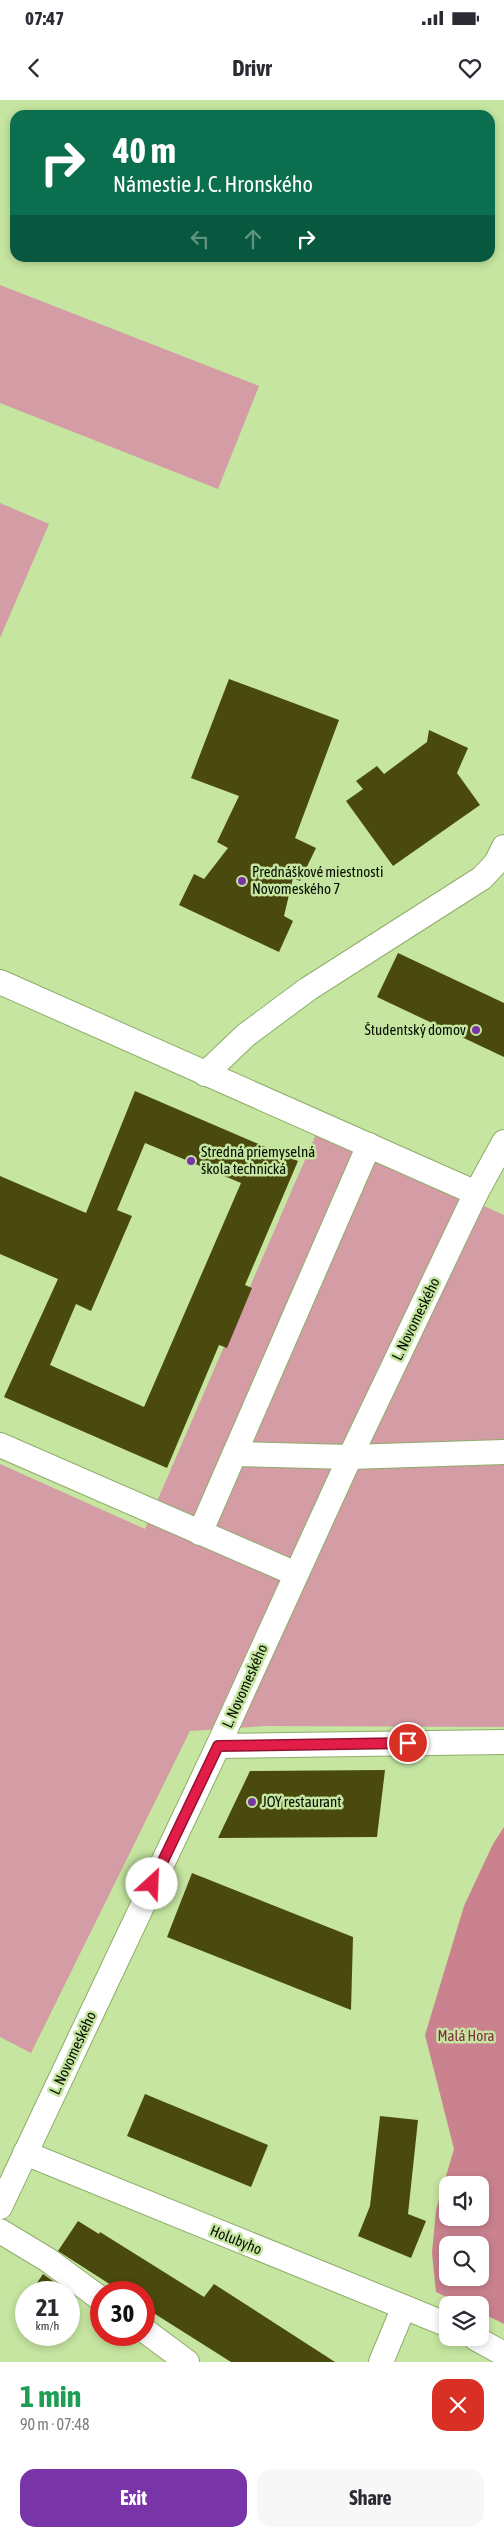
<!DOCTYPE html>
<html lang="en">
<head>
<meta charset="utf-8">
<style>
	:root { --surface:#fff; --page:#f7f7f7; --text:#2b2b33; --muted:#7c7c81; --accent:#7934a7 }
	body { margin:0; font-family:"Asap Condensed",sans-serif; background:var(--page); color:var(--text); height:100vh; display:flex; flex-direction:column; font-size:19px; white-space:nowrap }
	* { box-sizing:border-box; margin:0 }
	p { font-size:16px; color:var(--muted) }
	.icon { flex:none; width:28px; height:28px; fill:none; stroke:currentColor; stroke-width:2; stroke-linecap:round; stroke-linejoin:round }
	.map { position:relative; height:2262px; overflow:hidden }
	.details { display:flex; flex-direction:column; background:var(--surface); flex:1 }
	.details>* { flex:none }
	.hud { position:absolute; left:10px; top:10px; width:485px; height:152px; border-radius:15px; box-shadow:0 2px 8px #0003; background:#0b6e4f; color:#fff; overflow:hidden }
	.fabs { position:absolute; left:439px; top:2076px; display:grid; gap:10px }
	.fabs a { display:grid; place-items:center; width:50px; height:50px; border-radius:10px; background:var(--surface); box-shadow:0 2px 8px #0003; font-size:25px }
	.speed { position:absolute; left:15px; top:2181px; display:flex; gap:10px; font-size:25px; font-weight:700; text-align:center }
	.speed>* { display:grid; place-content:center; width:65px; height:65px; border-radius:50%; background:var(--surface); box-shadow:0 2px 8px #0003; line-height:1 }
	.speed small { font-size:12px; font-weight:400 }
	.speed .limit { border:8px solid #d22; background:#fff; color:#111 }
	.pin { position:absolute; display:grid; place-items:center; width:42px; height:42px; color:#fff; margin:-21px; border:2px solid #fff; border-radius:50%; box-shadow:0 1px 5px #0007 }
	.me { position:absolute; width:55px; margin:-28px; rotate:25deg; stroke-linejoin:round; filter:drop-shadow(0 0 4px #0008) }
	.turn { display:flex; align-items:center; gap:18px; height:105px; padding:0 20px; font-size:22px }
	.turn .icon { width:65px; height:65px; stroke-width:2.5 }
	.turn b { display:block; font-size:35px; line-height:42px }
	.lanes { display:flex; align-items:center; height:48px; padding:0 20px; background:#0003; justify-content:center; gap:25px; direction:ltr }
	.lanes .off { opacity:.35 }
	.round { display:grid; place-items:center; flex:none; width:52px; height:52px; border-radius:15px; background:var(--page) }
	.head { display:flex; align-items:center; justify-content:space-between; height:85px; padding:0 20px }
	h1 { font-size:30px; font-weight:700; line-height:38px; color:#1e9e55 }
	.action { display:flex; gap:10px; margin-top:auto; padding:10px 20px }
	.action a { flex:1; height:58px; border-radius:15px; background:var(--accent); color:#fff; font-size:20px; font-weight:700; line-height:58px; text-align:center }
	.action a+a { background:var(--page); color:var(--text) }
	.status { display:flex; justify-content:space-between; align-items:center; height:35px; padding:0 25px; background:var(--surface); direction:ltr }
	.status svg { height:14px; fill:currentColor }
	header { display:flex; justify-content:space-between; align-items:center; height:65px; padding:0 20px; background:var(--surface); font-size:22px; font-weight:700 }
	.map>svg:first-child { display:block }
	.green { fill:#d49ca5 }
	.forest { fill:#cb828f; fill-rule:evenodd }
	.building { fill:#4a4a0e; fill-rule:evenodd }
	.lines { fill:none; stroke-linecap:round; stroke-linejoin:round }
	.minor-casing { stroke:#8ead6a; stroke-width:26 }
	.minor { stroke:#fff; stroke-width:24 }
	.route-casing { stroke:#92132f; stroke-width:12 }
	.route { stroke:#e11d48; stroke-width:9 }
	.poi-dot { fill:#7934a7; stroke:#c5e5a0; stroke-width:2 }
	.labels { text-anchor:middle; stroke-width:5; stroke-linejoin:round; paint-order:stroke }
	.poi-label { font-size:15px; fill:#060f00; stroke:#c5e5a0; text-anchor:start }
	.street-label { font-size:15px; fill:#060f00; stroke:#c5e5a0 }
	.park-label { font-size:15px; fill:#832c42; stroke:#c5e5a0 }
</style>
</head>
<body>
<div class="status"><b>07:47</b><svg viewBox="0 0 49 12"><path d="M0 12V9h3v3zM5 12V6h3v6zM10 12V3h3v9zM15 12V0h3v12zM26 1h20v11H26zM47 4h2v5h-2z"/></svg></div>
<header><svg class="icon" aria-label="back" viewBox="0 0 24 24"><path d="M15 5l-7 7 7 7"/></svg>Drivr<svg class="icon" aria-label="heart" viewBox="0 0 24 24"><path d="M12 20l-8-8c-3-5 5-10 8-4 3-6 11-1 8 4z"/></svg></header>
<div class="map">
<svg width="504" height="2262" viewBox="0 0 504 2262">
	<rect width="100%" height="100%" fill="#c5e5a0"/>
	<!-- green -->
	<g class="green">
		<polygon points="0,185 259,286 218,389 0,303"/>
		<polygon points="0,403 49,424 0,538"/>
		<polygon points="317,1032 504,1115 504,1627 266,1626 190,1631 31,1953 0,1937 0,1364 145,1429"/>
	</g>
	<!-- forest -->
	<path class="forest" d="M504,1727V2224L480,2212V2205H464L436,2192L432,2153L436,2110L454,2049L425,1935L464,1806L493,1744ZM448,2085H480V2118H448ZM448,2145H480V2178H448Z"/>
	<!-- building -->
	<g class="building">
		<polygon points="229,579 339,620 295,738 316,748 300,781 293,778 284,816 293,821 279,852 179,805 194,774 204,779 228,748 217,742 239,696 191,678"/>
		<polygon points="429,630 468,648 457,673 480,705 393,766 346,701 363,689 356,681 377,666 384,674 427,642"/>
		<polygon points="398,853 504,903 504,957 377,897"/>
		<path d="M135,991L298,1061L245,1185L252,1188L227,1248L219,1245L167,1368L4,1297L58,1179L0,1154V1076L86,1113ZM145,1043L241,1083L144,1307L50,1265L76,1204L91,1211L132,1116L117,1110Z"/>
		<polygon points="385,1670 377,1737 218,1738 250,1671"/>
		<polygon points="192,1773 353,1837 351,1910 167,1837"/>
		<polygon points="145,1994 268,2045 251,2087 127,2036"/>
		<polygon points="380,2016 418,2020 408,2114 426,2121 411,2158 358,2136 370,2106"/>
		<polygon points="78,2121 99,2134 100,2132 204,2197 214,2184 335,2262 231,2262 144,2207 144,2192 122,2192 58,2151"/>
		<polygon points="43,2174 60,2186 57,2192 31,2192"/>
	</g>
	<g class="lines">
		<!-- minor casing -->
		<g class="minor-casing">
			<g id="minor">
				<polyline points="0,882 476,1093"/>
				<polyline points="205,974 246,935 308,889 482,778 496,763 504,747"/>
				<polyline points="0,1345 296,1474"/>
				<polyline points="235,1354 350,1357 504,1352"/>
				<polyline points="200,1433 369,1045"/>
				<polyline points="218,1646 504,1642"/>
				<polyline points="25,2053 448,2225"/>
				<polyline points="0,2107 218,1646 350,1357 476,1093 504,1042"/>
				<polyline points="0,2131 48,2160 101,2199"/>
				<polyline points="144,2230 187,2262"/>
				<polyline points="475,2238 504,2254"/>
				<polyline points="381,2262 403,2209"/>
			</g>
		</g>
		<!-- minor -->
		<use href="#minor" class="minor"/>
	</g>
	<g class="lines">
		<!-- route casing -->
		<g class="route-casing">
			<polyline id="route" points="152,1784 218,1646 408,1643"/>
		</g>
		<!-- route -->
		<use href="#route" class="route"/>
	</g>
	<!-- markers -->
	<g class="poi-dot">
		<circle cx="242" cy="781" r="5"/>
		<circle cx="476" cy="930" r="5"/>
		<circle cx="191" cy="1061" r="5"/>
		<circle cx="252" cy="1702" r="5"/>
	</g>
	<g class="labels">
		<!-- poi labels -->
		<g class="poi-label">
			<text x="252" y="777">Prednáškové miestnosti<tspan x="252" dy="17">Novomeského 7</tspan></text>
			<text x="466" y="935" text-anchor="end">Študentský domov</text>
			<text x="201" y="1057">Stredná priemyselná<tspan x="201" dy="17">škola technická</tspan></text>
			<text x="262" y="1707">JOY restaurant</text>
		</g>
		<!-- street labels -->
		<g class="street-label">
			<text transform="translate(416 1219) rotate(-64)" y="5">L. Novomeského</text>
			<text transform="translate(245 1586) rotate(-66)" y="5">L. Novomeského</text>
			<text transform="translate(73 1953) rotate(-65)" y="5">L. Novomeského</text>
			<text transform="translate(236 2140) rotate(22)" y="5">Holubyho</text>
		</g>
		<!-- park labels -->
		<g class="park-label">
			<text x="466" y="1941">Malá Hora</text>
		</g>
	</g>
</svg>
<div class="fabs">
<a><svg class="icon" aria-label="sound" viewBox="0 0 24 24"><path d="M4 9h4l5-4v14l-5-4H4zM17 9q2 3 0 6"/></svg></a>
<a><svg class="icon" aria-label="search" viewBox="0 0 24 24"><circle cx="10" cy="10" r="6"/><path d="M15 15l6 6"/></svg></a>
<a><svg class="icon" aria-label="layers" viewBox="0 0 24 24"><path d="M12 4l9 5-9 5-9-5zM3 14l9 5 9-5"/></svg></a>
</div>
<div class="speed"><div>21<small>km/h</small></div><div class="limit">30</div></div>
<div class="pin" style="left:408px;top:1643px;background:#d93025"><svg class="icon" aria-label="arrive" viewBox="0 0 24 24"><path d="M6 21V4h12l-3 4 3 4H6"/></svg></div>
<svg class="me" style="left:152px;top:1784px" viewBox="-20 -20 40 40"><circle r="19" fill="#fff"/><path d="M0-13L10 11 0 6-10 11z" fill="#e11d48"/></svg>
<div class="hud">
<div class="turn"><svg class="icon" aria-label="right" viewBox="0 0 24 24"><path d="M7 20v-9h11M14 6l5 5-5 5"/></svg><div><b>40 m</b>Námestie J. C. Hronského</div></div>
<div class="lanes"><svg class="icon off" aria-label="left" viewBox="0 0 24 24"><path d="M17 20v-9H6M10 6l-5 5 5 5"/></svg><svg class="icon off" aria-label="ahead" viewBox="0 0 24 24"><path d="M12 20V5M6 11l6-6 6 6"/></svg><svg class="icon" aria-label="right" viewBox="0 0 24 24"><path d="M7 20v-9h11M14 6l5 5-5 5"/></svg></div>
</div>
</div>
<section class="details">
<div class="head"><div><h1>1 min</h1><p>90 m · 07:48</p></div><a class="round" style="background:#d93025;color:#fff"><svg class="icon" aria-label="close" viewBox="0 0 24 24"><path d="M6 6l12 12M18 6L6 18"/></svg></a></div>
<div class="action"><a>Exit</a><a>Share</a></div>
</section>
</body>
</html>
